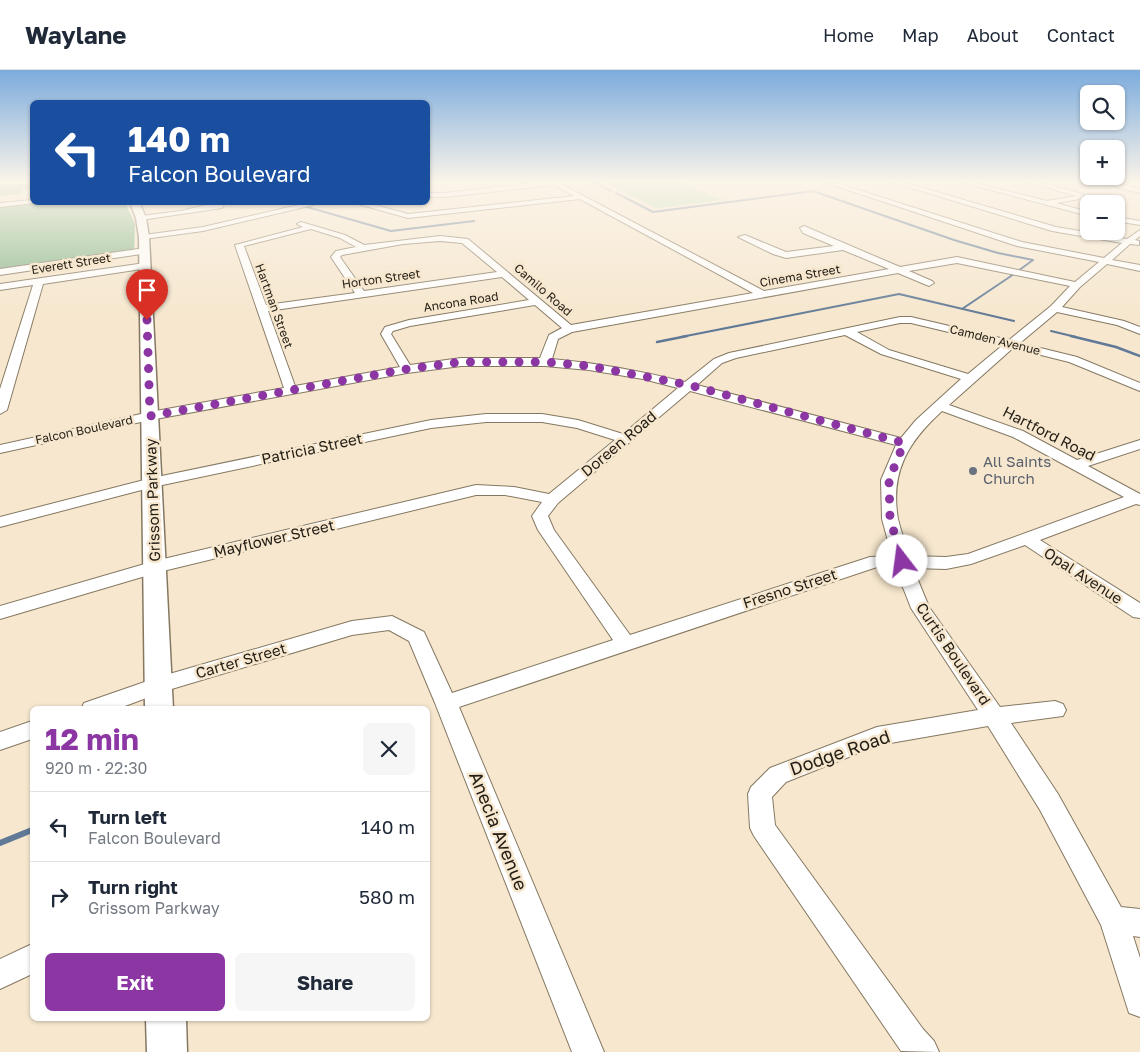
<!DOCTYPE html>
<html lang="en">
<head>
<meta charset="utf-8">
<style>
	:root { --surface:#fff; --page:#f6f6f7; --text:#1f2937; --muted:#747a83; --line:#e0e1e3; --accent:#8b36a3 }
	body { margin:0; font-family:"Golos Text",sans-serif; background:var(--page); color:var(--text); height:100vh; display:flex; flex-direction:column; font-size:19px; white-space:nowrap }
	* { box-sizing:border-box; margin:0 }
	p { font-size:16px; color:var(--muted) }
	.icon { flex:none; width:28px; height:28px; fill:none; stroke:currentColor; stroke-width:2; stroke-linecap:round; stroke-linejoin:round }
	.map { position:relative; flex:1; overflow:hidden }
	.side { position:absolute; left:30px; top:636px; width:400px; height:315px; display:flex; flex-direction:column; background:var(--surface); border-radius:8px; box-shadow:0 1px 4px #0004 }
	.side>* { flex:none }
	.top-card { position:absolute; left:30px; top:30px; width:400px; height:105px; border-radius:8px; box-shadow:0 1px 4px #0004; background:#1a4fa0; color:#fff; overflow:hidden }
	.fabs { position:absolute; left:1080px; top:15px; display:grid; gap:10px }
	.fabs a { display:grid; place-items:center; width:45px; height:45px; border-radius:8px; background:var(--surface); box-shadow:0 1px 4px #0004; font-size:25px }
	.pin { position:absolute; display:grid; place-items:center; width:42px; height:42px; color:#fff; margin:-51px -21px; border-radius:50% 50% 50% 0; rotate:-45deg; box-shadow:0 0 5px #0007 }
	.pin .icon { rotate:45deg }
	.me { position:absolute; width:55px; margin:-28px; rotate:345deg; stroke-linejoin:round; filter:drop-shadow(0 0 4px #0008) }
	.turn { display:flex; align-items:center; gap:18px; height:105px; padding:0 15px; font-size:22px }
	.turn .icon { width:65px; height:65px; stroke-width:2.5 }
	.turn b { display:block; font-size:35px; line-height:42px }
	.round { display:grid; place-items:center; flex:none; width:52px; height:52px; border-radius:8px; background:var(--page) }
	.summary { display:flex; align-items:center; justify-content:space-between; height:85px; padding:0 15px }
	h1 { font-size:30px; font-weight:700; line-height:38px; color:var(--accent) }
	.button { display:flex; gap:10px; margin-top:auto; padding:10px 15px }
	.button a { flex:1; height:58px; border-radius:8px; background:var(--accent); color:#fff; font-size:20px; font-weight:700; line-height:58px; text-align:center }
	.button a+a { background:var(--page); color:var(--text) }
	ul { padding:0; list-style:none }
	li { display:flex; align-items:center; gap:15px; height:70px; padding:0 15px; border-top:1px solid var(--line) }
	li div { flex:1 }
	li b { display:block; font-size:19px }
	li em { font-style:normal }
	header { display:flex; align-items:center; gap:30px; box-sizing:border-box; height:70px; padding:0 25px; background:var(--surface); border-bottom:1px solid var(--line) }
	header strong { font-size:24px }
	nav { display:flex; gap:28px; margin-inline-start:auto; font-size:18px }
	.map>svg:first-child { display:block }
	.green { fill:#addaaf }
	.forest { fill:#8ab88c }
	.lines { fill:none; stroke-linecap:round; stroke-linejoin:round }
	.stream-far2 { stroke:#607996; stroke-width:2 }
	.stream-far1 { stroke:#607996; stroke-width:2.5 }
	.stream { stroke:#607996; stroke-width:6 }
	.minor-casing { stroke:#857862; stroke-width:2 }
	.major-casing { stroke:#857862; stroke-width:3 }
	.minor { fill:#fff; fill-rule:evenodd }
	.major { fill:#fff; fill-rule:evenodd }
	.route { stroke:#8b36a3; stroke-width:9; stroke-dasharray:0 16.2 }
	.worship-dot { fill:#6b7280; stroke:#f6e7ce; stroke-width:2 }
	.labels { text-anchor:middle; stroke-width:5; stroke-linejoin:round; paint-order:stroke }
	.far-street-label { font-size:12px; fill:#221d14; stroke:#f6e7ce }
	.street-label { font-size:15px; fill:#221d14; stroke:#f6e7ce }
	.worship-label { font-size:15px; fill:#5b616d; stroke:#f6e7ce; text-anchor:start }
	.near-street-label { font-size:18px; fill:#221d14; stroke:#f6e7ce }
</style>
</head>
<body>
<header>
<strong>Waylane</strong>
<nav><a>Home</a><a>Map</a><a>About</a><a>Contact</a></nav>
</header>
<div class="map">
<svg width="1140" height="982" viewBox="0 0 1140 982">
	<rect width="100%" height="100%" fill="#f6e7ce"/>
	<!-- green -->
	<polygon class="green" points="600,111 678,111 723,130 656,138"/>
	<!-- forest -->
	<g class="forest">
		<polygon points="32,113 32,118 23,119 21,124 0,126 0,116"/>
		<polygon points="43,132 125,133 135,154 134,183 0,201 0,137"/>
	</g>
	<g class="lines">
		<!-- stream-far2 -->
		<g class="stream-far2">
			<polyline points="591,111 611,121"/>
			<polyline points="616,123 653,142 813,121 954,170 998,183 1033,190 1018,201"/>
			<polyline points="291,132 302,136"/>
			<polyline points="307,137 391,161 474,151"/>
			<polyline points="962,239 1014,204"/>
			<polyline points="1051,261 1076,267"/>
			<polyline points="681,267 899,224 1014,251"/>
		</g>
		<!-- stream-far1 -->
		<g class="stream-far1">
			<polyline points="1071,266 1116,277 1140,286"/>
			<polyline points="657,272 687,266"/>
		</g>
		<!-- stream -->
		<polyline class="stream" points="0,773 32,760"/>
		<!-- minor casing -->
		<g class="minor-casing">
			<g id="minor">
				<path d="M548,111L557,112L764,221L889,199L843,180L786,188L773,184L738,167L745,165L786,182L834,176L803,163L800,158L804,156L900,197L957,187L1075,212L1099,192L1017,176L821,111H830L1022,172L1104,188L1122,173L1052,161L889,111H899L1056,157L1127,169L1140,160V166L1135,170L1139,171V175L1130,174L1112,190L1140,195V201L1107,194L1080,217L1062,237L1124,251L1140,257V264L1117,255L1057,242L1020,273L1077,287L1140,313V321L1069,292L1013,278L949,335L1023,361L1077,390L1140,370V379L1088,396L1140,424V435L1136,434L1040,470L1140,533V548L1133,547L1025,475L971,494L946,499L913,498L929,537L1000,637L1055,631L1063,634L1066,640L1063,646L1011,653L1058,724L1121,837L1140,839V867L1133,866L1140,888V947L1129,943L1101,855L1040,740L988,656L879,675L786,712L772,727L775,755L923,959L934,971L939,982L901,981L754,766L750,758L748,724L751,717L770,698L877,657L978,640L911,538L895,497H877L459,637L604,982H572L435,633L409,571L389,560L352,565L165,621L117,639H81L84,633L159,607L352,551L392,546L424,562L452,623L613,570L538,460L532,446L542,432L505,425H476L159,502L0,549V536L155,491L476,415L514,417L549,424L615,370L577,358L542,352H486L431,358L153,417L0,457V447L152,408L431,350L486,344H542L578,350L623,364L678,318L643,309L589,300L545,296H461L407,303L150,350L0,383V375L150,342L284,318L235,175L303,157L297,154L301,152L345,165L364,175L440,166L468,169L571,255L753,223L580,129L408,148L351,132H364L408,144L574,126L554,115L445,127H428V123H445ZM311,159L340,168L356,177L336,181L331,187L355,223L266,235L244,176ZM440,171L462,173L497,202L364,221L340,187L342,185L403,174ZM957,193L1070,216L1051,236L1009,270L911,247H900L729,283L714,289L685,312C641,301 597,293 552,289L558,269L572,262L898,203L929,216L934,213L932,211L909,201ZM502,207L529,230L409,250L385,257L381,264L400,297L295,316L268,241ZM535,235L562,258L549,265L540,288H461L410,295L391,264L393,261L410,256ZM900,253H911L1003,275L968,304L889,280L857,262ZM845,265L881,284L961,309L916,350L901,368L697,315L722,293L736,288ZM690,321L896,375L881,410L882,449L892,486L870,487L630,565L554,460L548,446L558,433ZM942,341L1013,367L1124,427L968,484L946,487L909,486C906,474 901,462 898,449C890,402 908,372 942,341Z"/>
				<polygon points="957,111 968,111 1047,131 1076,126 1025,111 1035,111 1083,124 1084,125 1080,129 1056,133 1089,142 1089,146"/>
				<polygon points="1092,111 1104,111 1140,119 1140,123"/>
				<polygon points="32,130 34,133 0,137 0,133"/>
				<polygon points="218,132 226,132 222,138 141,150 137,148 141,146 181,141"/>
				<polygon points="311,132 326,132 203,161 144,169 140,167 144,165 203,157"/>
				<polygon points="1116,147 1140,151 1140,155 1116,151"/>
				<polygon points="145,178 148,179 148,183 0,205 0,199"/>
				<polygon points="145,193 149,196 148,198 43,214 7,340 0,344 0,319 33,215 0,220 0,214"/>
				<polygon points="32,651 32,669 0,680 0,662"/>
				<polygon points="32,874 32,904 0,919 0,889"/>
			</g>
		</g>
		<!-- major casing -->
		<g class="major-casing">
			<g id="major">
				<polygon points="130,132 139,132 146,148 149,167 173,639 145,639 139,167 136,148"/>
				<polygon points="146,949 186,949 187,982 147,982"/>
			</g>
		</g>
		<!-- minor -->
		<use href="#minor" class="minor"/>
		<!-- major -->
		<use href="#major" class="major"/>
	</g>
	<!-- sky -->
	<linearGradient id="sky" x2="0" y2="1"><stop stop-color="#7cacdd"/><stop offset="0.45" stop-color="#fbf4e9"/><stop offset="1" stop-color="#fbf4e9" stop-opacity="0"/></linearGradient>
	<rect width="1140" height="248" fill="url(#sky)"/>
	<g class="lines">
		<!-- route -->
		<polyline class="route" points="147,250 150,346 407,299 461,292 545,292 589,296 689,315 904,373 889,410 890,448 902,491"/>
	</g>
	<!-- markers -->
	<circle class="worship-dot" cx="973" cy="401" r="5"/>
	<g class="labels">
		<!-- far-street labels -->
		<g class="far-street-label">
			<text transform="translate(71 194) rotate(-9)" y="4">Everett Street</text>
			<text transform="translate(800 206) rotate(-10)" y="4">Cinema Street</text>
			<text transform="translate(381 209) rotate(-8)" y="4">Horton Street</text>
			<text transform="translate(543 220) rotate(41)" y="4">Camilo Road</text>
			<text transform="translate(461 232) rotate(-9)" y="4">Ancona Road</text>
			<text transform="translate(274 236) rotate(70)" y="4">Hartman Street</text>
			<text transform="translate(995 270) rotate(14)" y="4">Camden Avenue</text>
			<text transform="translate(84 360) rotate(-12)" y="4">Falcon Boulevard</text>
		</g>
		<!-- street labels -->
		<g class="street-label">
			<text transform="translate(1049 364) rotate(27)" y="5">Hartford Road</text>
			<text transform="translate(619 374) rotate(-40)" y="5">Doreen Road</text>
			<text transform="translate(312 379) rotate(-12)" y="5">Patricia Street</text>
			<text transform="translate(153 430) rotate(-92)" y="5">Grissom Parkway</text>
			<text transform="translate(274 469) rotate(-13)" y="5">Mayflower Street</text>
			<text transform="translate(1083 506) rotate(33)" y="5">Opal Avenue</text>
			<text transform="translate(790 519) rotate(-18)" y="5">Fresno Street</text>
			<text transform="translate(953 584) rotate(56)" y="5">Curtis Boulevard</text>
			<text transform="translate(241 591) rotate(-16)" y="5">Carter Street</text>
		</g>
		<!-- worship labels -->
		<g class="worship-label">
			<text x="983" y="397">All Saints<tspan x="983" dy="17">Church</tspan></text>
		</g>
		<!-- near-street labels -->
		<g class="near-street-label">
			<text transform="translate(840 683) rotate(-19)" y="6">Dodge Road</text>
			<text transform="translate(498 761) rotate(68)" y="6">Anecia Avenue</text>
		</g>
	</g>
</svg>
<div class="fabs">
<a><svg class="icon" aria-label="search" viewBox="0 0 24 24"><circle cx="10" cy="10" r="6"/><path d="M15 15l6 6"/></svg></a>
<a>+</a>
<a>−</a>
</div>
<div class="pin" style="left:147px;top:250px;background:#d93025"><svg class="icon" aria-label="arrive" viewBox="0 0 24 24"><path d="M6 21V4h12l-3 4 3 4H6"/></svg></div>
<svg class="me" style="left:902px;top:491px" viewBox="-20 -20 40 40"><circle r="19" fill="#fff"/><path d="M0-13L10 11 0 6-10 11z" fill="#8b36a3"/></svg>
<div class="top-card">
<div class="turn"><svg class="icon" aria-label="left" viewBox="0 0 24 24"><path d="M17 20v-9H6M10 6l-5 5 5 5"/></svg><div><b>140 m</b>Falcon Boulevard</div></div>
</div>
<section class="side">
<div class="summary"><div><h1>12 min</h1><p>920 m · 22:30</p></div><a class="round"><svg class="icon" aria-label="close" viewBox="0 0 24 24"><path d="M6 6l12 12M18 6L6 18"/></svg></a></div>
<ul>
<li><svg class="icon" aria-label="left" viewBox="0 0 24 24"><path d="M17 20v-9H6M10 6l-5 5 5 5"/></svg><div><b>Turn left</b><p>Falcon Boulevard</p></div><em>140 m</em></li>
<li><svg class="icon" aria-label="right" viewBox="0 0 24 24"><path d="M7 20v-9h11M14 6l5 5-5 5"/></svg><div><b>Turn right</b><p>Grissom Parkway</p></div><em>580 m</em></li>
</ul>
<div class="button"><a>Exit</a><a>Share</a></div>
</section>
</div>
</body>
</html>
